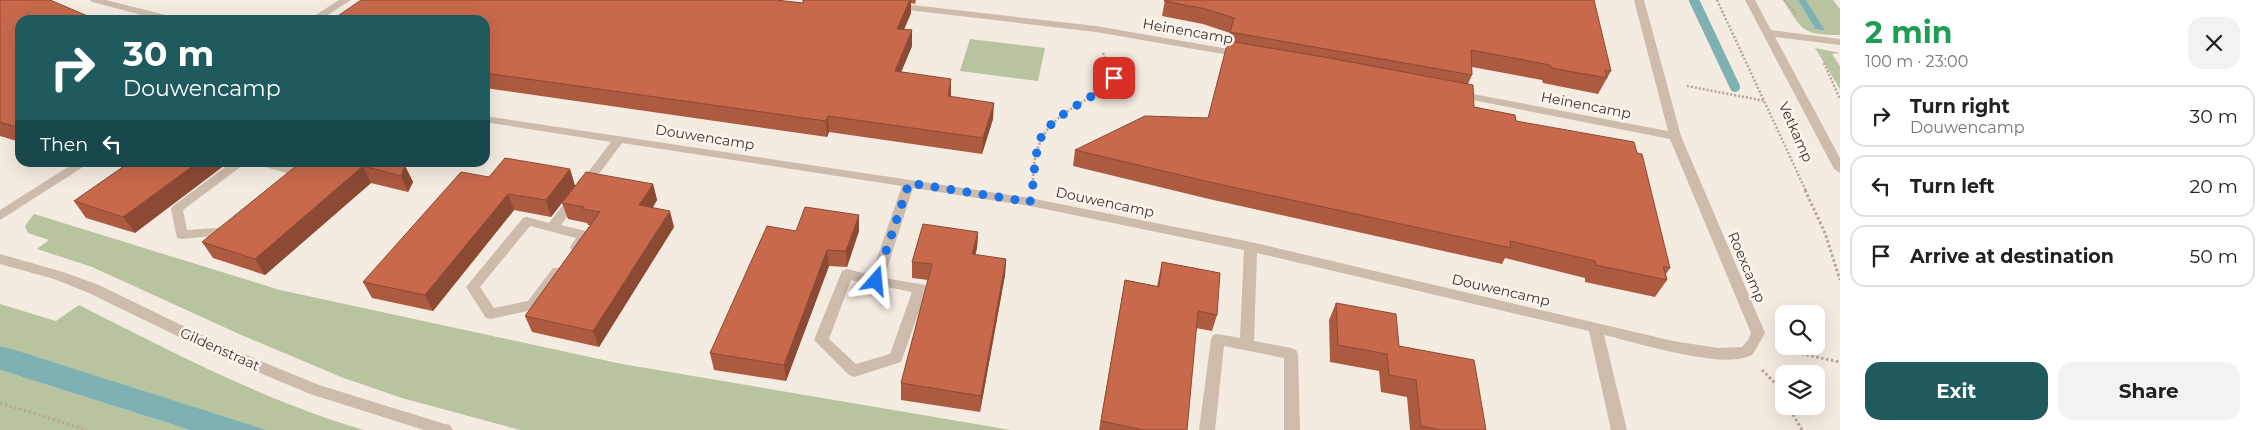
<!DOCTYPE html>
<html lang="en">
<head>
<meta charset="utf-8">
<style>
	:root { --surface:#fff; --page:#f2f2f2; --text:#202124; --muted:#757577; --line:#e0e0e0; --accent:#1f5a5e }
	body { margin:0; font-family:Montserrat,sans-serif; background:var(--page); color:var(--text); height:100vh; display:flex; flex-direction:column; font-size:19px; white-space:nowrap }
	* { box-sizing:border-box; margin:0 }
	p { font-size:16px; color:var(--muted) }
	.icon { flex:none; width:28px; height:28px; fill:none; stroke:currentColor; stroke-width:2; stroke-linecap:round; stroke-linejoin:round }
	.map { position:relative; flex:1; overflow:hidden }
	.details { display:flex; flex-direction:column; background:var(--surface); width:425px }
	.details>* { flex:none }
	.top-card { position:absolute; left:15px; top:15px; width:475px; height:152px; border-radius:15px; box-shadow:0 5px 20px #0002; background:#1f5a5e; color:#fff; overflow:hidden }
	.tools { position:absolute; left:1775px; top:305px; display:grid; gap:10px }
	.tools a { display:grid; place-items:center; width:50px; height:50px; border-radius:10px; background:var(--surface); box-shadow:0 5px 20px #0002; font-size:25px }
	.pin { position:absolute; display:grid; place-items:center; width:42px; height:42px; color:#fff; margin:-21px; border-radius:10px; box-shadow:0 2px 8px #0006 }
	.me { position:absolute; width:55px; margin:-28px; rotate:18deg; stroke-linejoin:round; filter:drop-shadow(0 0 4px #0008) }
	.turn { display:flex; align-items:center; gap:18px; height:105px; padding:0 25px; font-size:22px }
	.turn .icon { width:65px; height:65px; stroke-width:2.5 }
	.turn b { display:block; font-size:35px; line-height:42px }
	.then { display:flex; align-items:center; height:48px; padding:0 25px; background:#0003; gap:10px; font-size:19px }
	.round { display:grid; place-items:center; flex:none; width:52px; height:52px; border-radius:15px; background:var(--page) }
	.headline { display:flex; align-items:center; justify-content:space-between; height:85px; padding:0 25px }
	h1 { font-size:30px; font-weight:700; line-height:38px; color:#1e9e55 }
	.button { display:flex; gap:10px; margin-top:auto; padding:10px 25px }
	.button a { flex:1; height:58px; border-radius:15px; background:var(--accent); color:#fff; font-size:20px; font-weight:700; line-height:58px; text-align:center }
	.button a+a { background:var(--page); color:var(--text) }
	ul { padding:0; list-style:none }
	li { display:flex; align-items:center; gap:15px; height:62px; margin:0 10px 8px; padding:0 15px; border:2px solid var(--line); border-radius:15px }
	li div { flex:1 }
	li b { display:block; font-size:19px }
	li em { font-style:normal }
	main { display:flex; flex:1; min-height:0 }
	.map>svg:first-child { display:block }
	.green { fill:#b8c4a0 }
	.water { fill:#7fb0b2 }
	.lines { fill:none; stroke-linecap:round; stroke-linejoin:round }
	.stream { stroke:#7fb0b2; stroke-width:10 }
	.path-far1 { stroke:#b9a596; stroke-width:2.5; stroke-dasharray:2 2; stroke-linecap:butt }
	.path { stroke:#b9a596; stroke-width:3; stroke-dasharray:2.5 2.5; stroke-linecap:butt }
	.minor { fill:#cdbbac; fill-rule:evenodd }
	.wall { fill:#ac5a40 }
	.shaded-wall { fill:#8c4a34 }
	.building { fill:#c8694b; stroke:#8c4a34 }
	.route { stroke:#1a73e8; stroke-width:9; stroke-dasharray:0 16.2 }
	.labels { text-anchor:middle; stroke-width:5; stroke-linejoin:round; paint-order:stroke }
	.street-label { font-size:14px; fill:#3b302b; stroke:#fbf5ee }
</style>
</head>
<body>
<main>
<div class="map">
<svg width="1840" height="430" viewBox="0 0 1840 430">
	<rect width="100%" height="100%" fill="#f4ebe1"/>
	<!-- green -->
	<g class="green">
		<path d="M1783,0H1798L1815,29L1824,31L1806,0H1833L1840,9V35C1802,35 1802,30 1783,0Z"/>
		<polygon points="970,39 1045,48 1038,81 960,71"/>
		<polygon points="1815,48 1840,53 1832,54 1840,66 1840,89"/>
		<polygon points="34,214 280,290 622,364 1011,430 520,430 402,398 341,377 239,334 92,267 37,249 49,240 28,233 25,226"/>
		<path d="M0,304L56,321L79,305C172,352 263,400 364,430H267L0,346Z"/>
		<polygon points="0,370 190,430 0,430"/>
	</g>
	<!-- water -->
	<g class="water">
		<polygon points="1798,0 1806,0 1825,31 1815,29"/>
		<polygon points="0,346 18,351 267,430 190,430 0,370"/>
	</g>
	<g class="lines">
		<!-- stream -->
		<polyline class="stream" points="1694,0 1735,87"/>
		<!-- path-far1 -->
		<g class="path-far1">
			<polyline points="1717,0 1806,191"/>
			<polyline points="1784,0 1796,14"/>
			<polyline points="1824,63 1840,99"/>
			<polyline points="1687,86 1765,101"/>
			<path d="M1033,180C1034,121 1066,113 1110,85L1114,78L1103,53"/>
		</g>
		<!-- path -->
		<g class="path">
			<polyline points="1805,190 1825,233 1840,280"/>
			<polyline points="1777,349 1840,362"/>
			<polyline points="1762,370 1776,384 1784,399"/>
			<polyline points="0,403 87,430"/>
			<polyline points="1788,406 1802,430"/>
		</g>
		<!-- minor -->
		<g class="minor">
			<polygon points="90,0 106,0 177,18 178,20 161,20 92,2"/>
			<polygon points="339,0 351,0 320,20 308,20"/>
			<path d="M1634,0H1644L1681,136L1765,333L1753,354C1728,372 1635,342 1604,335L1627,430H1611L1589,331L1257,253L1254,341L1291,348L1296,350L1298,354L1300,430H1284V358L1224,346L1215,430H1199L1211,339L1213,335L1218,334L1240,338L1244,250L1030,206L913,188L884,278L920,284L925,285L927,289L901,362L854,377L849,375L814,340L842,271L847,269L871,275L902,186L622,143L561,225L590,232L591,235L581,250H571L570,247L576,238L530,226L480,287L494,308L528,301L553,268H563L565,271L563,274L537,309L491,319L486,318L466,287L523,218L527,217L549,223L611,142L485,122V116L1030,198L1251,242L1673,341L1718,348L1742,347L1748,340L1751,333L1670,139L1457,97L1452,94L1457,91L1668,131ZM851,280L912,292L890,354L856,364L829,339Z"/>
			<polygon points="1745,0 1755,0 1771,30 1840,39 1840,45 1775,37 1840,158 1840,173 1834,169"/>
			<polygon points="894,3 1096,26 1240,51 1245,54 1240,57 1096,32 891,8 891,4"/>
			<polygon points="76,162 91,162 0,220 0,210"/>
			<polygon points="232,162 247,162 183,210 187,230 229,227 235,231 233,234 182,239 177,238 171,209 173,206"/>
			<polygon points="256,162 277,162 307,171 309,174 300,180 296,179 294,175 258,165"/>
			<polygon points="0,254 63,272 99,285 222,345 319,385 445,424 450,425 453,430 424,430 310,394 212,353 89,293 54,279 0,264"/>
		</g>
	</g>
	<!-- wall -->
	<g class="wall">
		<polygon points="0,0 20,20 20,142 0,136"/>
		<polygon points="803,0 916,0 915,4 911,3 911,13 904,29 912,30 912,46 901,72 951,95 950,97 993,119 982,154 829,132 827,137 485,88 485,20 803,3"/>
		<polygon points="1165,0 1611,71 1598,94 1543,83 1542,80 1472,67 1472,75 1468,84 1474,107 1516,121 1670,268 1666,274 1667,280 1655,297 1585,282 1585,278 1505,258 1502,264 1209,199 1073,166 1075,150 1208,118 1230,33 1203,24 1162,16"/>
		<polygon points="130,162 135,233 86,218 74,201"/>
		<polygon points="296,162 399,162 405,166 413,182 408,192 371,183 265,275 213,258 202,242 300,164"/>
		<polygon points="570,169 575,186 551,217 514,210 433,311 372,298 363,282 489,177"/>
		<polygon points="653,184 657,200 653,207 674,227 599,347 532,332 525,316 590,225 588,225 587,223 568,219 562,203"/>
		<polygon points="859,215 859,231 847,267 829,266 786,381 714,370 710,353 796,231"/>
		<polygon points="978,232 977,248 975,255 1006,259 1005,275 980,412 901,400 901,383 928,280 912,278 912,262"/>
		<polygon points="1162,262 1217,315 1212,331 1196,328 1187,430 1099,430 1125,280 1157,286"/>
		<polygon points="1336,303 1399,346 1486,430 1410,430 1407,397 1381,392 1379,371 1330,362 1329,320"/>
	</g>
	<!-- shaded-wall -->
	<g class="shaded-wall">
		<polygon points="910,0 911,0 911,13 898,44 897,29"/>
		<polygon points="912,30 912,46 895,87 895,71"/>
		<polygon points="951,79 951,95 948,112 948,96"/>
		<polygon points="994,103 993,119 982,154 983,138"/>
		<polygon points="828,116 829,132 827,137 826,121"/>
		<polygon points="198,162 229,162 135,233 123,217"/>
		<polygon points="363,166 371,183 265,275 255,259"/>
		<polygon points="405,166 413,182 408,192 401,176"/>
		<polygon points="570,169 575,186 551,217 546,200"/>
		<polygon points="653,184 657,200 644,221 639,205"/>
		<polygon points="508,194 514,210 433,311 425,295"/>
		<polygon points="670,211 674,227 599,347 593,331"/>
		<polygon points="859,215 859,231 847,267 846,251"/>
		<polygon points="978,232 977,248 971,271 972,254"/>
		<polygon points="827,250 829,266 786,381 784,365"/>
		<polygon points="1006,259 1005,275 980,412 981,396"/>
	</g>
	<!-- building -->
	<g class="building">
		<polygon points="0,0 50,0 97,20 20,20 20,128 0,122"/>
		<polygon points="361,0 776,0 803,3 803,0 910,0 897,29 912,30 895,71 951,79 948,96 994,103 983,138 828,116 826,121 485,73 485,20 332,20"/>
		<polygon points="1165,0 1594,0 1611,71 1605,70 1607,78 1551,68 1550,65 1471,50 1472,75 1230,32 1234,18 1206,9 1164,1"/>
		<polygon points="1228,41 1335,59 1473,85 1474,107 1515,115 1516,121 1634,142 1637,153 1642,154 1670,268 1663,266 1667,280 1596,265 1595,261 1510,241 1511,248 1214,183 1075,150 1145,116 1208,118"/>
		<polygon points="505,158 570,169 546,200 508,194 425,295 363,282 461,172 489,177"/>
		<polygon points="130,162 198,162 123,217 74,201"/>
		<polygon points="301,162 399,162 405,166 401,176 363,166 255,259 202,242"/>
		<polygon points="586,172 653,184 639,205 670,211 593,331 525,316 600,212 583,209 584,207 562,203"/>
		<polygon points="805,207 859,215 846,251 827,250 784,365 710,353 767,226 796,231"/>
		<polygon points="923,224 978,232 972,254 1006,259 981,396 901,383 932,264 912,262"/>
		<polygon points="1162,262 1220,273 1217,315 1198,311 1187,430 1144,430 1101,421 1125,280 1159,287"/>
		<polygon points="1336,303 1396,314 1399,346 1474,360 1486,430 1441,430 1421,426 1416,380 1389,375 1387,354 1338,345"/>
	</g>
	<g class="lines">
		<!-- route -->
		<path class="route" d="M876,281L909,183L1030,202C1035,181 1033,160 1040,140C1047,119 1092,97 1110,85L1114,78"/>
	</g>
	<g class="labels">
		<!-- street labels -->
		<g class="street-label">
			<text transform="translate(1188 31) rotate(10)" y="5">Heinencamp</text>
			<text transform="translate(1586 105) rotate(11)" y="5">Heinencamp</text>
			<text transform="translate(1796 132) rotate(66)" y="5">Vetkamp</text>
			<text transform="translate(705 137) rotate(9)" y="5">Douwencamp</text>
			<text transform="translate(1105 202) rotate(12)" y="5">Douwencamp</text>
			<text transform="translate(1747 267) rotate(67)" y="5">Roexcamp</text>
			<text transform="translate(1501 290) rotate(13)" y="5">Douwencamp</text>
			<text transform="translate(220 349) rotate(24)" y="5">Gildenstraat</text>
		</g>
	</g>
</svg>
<div class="tools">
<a><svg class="icon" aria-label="search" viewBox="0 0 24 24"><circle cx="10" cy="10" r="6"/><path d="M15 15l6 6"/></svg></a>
<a><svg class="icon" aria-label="layers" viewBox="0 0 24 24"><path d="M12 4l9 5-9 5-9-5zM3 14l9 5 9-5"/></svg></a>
</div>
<div class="pin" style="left:1114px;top:78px;background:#d93025"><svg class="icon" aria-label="arrive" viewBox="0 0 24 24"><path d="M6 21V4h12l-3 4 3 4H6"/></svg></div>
<svg class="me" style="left:876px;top:281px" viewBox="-20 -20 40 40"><path d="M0-17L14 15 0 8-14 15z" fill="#1a73e8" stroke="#fff" stroke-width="4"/></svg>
<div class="top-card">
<div class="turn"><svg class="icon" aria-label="right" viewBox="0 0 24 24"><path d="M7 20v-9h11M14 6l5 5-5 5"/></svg><div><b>30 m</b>Douwencamp</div></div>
<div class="then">Then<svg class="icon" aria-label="left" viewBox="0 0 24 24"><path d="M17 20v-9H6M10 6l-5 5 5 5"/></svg></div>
</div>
</div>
<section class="details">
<div class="headline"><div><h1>2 min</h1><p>100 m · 23:00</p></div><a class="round"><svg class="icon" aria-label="close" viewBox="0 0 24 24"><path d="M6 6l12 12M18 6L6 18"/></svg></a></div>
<ul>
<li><svg class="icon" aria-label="right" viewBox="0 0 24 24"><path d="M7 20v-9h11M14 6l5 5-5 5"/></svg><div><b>Turn right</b><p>Douwencamp</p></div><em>30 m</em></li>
<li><svg class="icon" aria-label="left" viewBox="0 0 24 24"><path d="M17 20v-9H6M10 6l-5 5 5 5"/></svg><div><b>Turn left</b></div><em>20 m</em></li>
<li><svg class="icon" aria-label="arrive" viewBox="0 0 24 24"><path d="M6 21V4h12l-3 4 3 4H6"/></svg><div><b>Arrive at destination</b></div><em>50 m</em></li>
</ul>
<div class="button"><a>Exit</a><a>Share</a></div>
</section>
</main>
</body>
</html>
